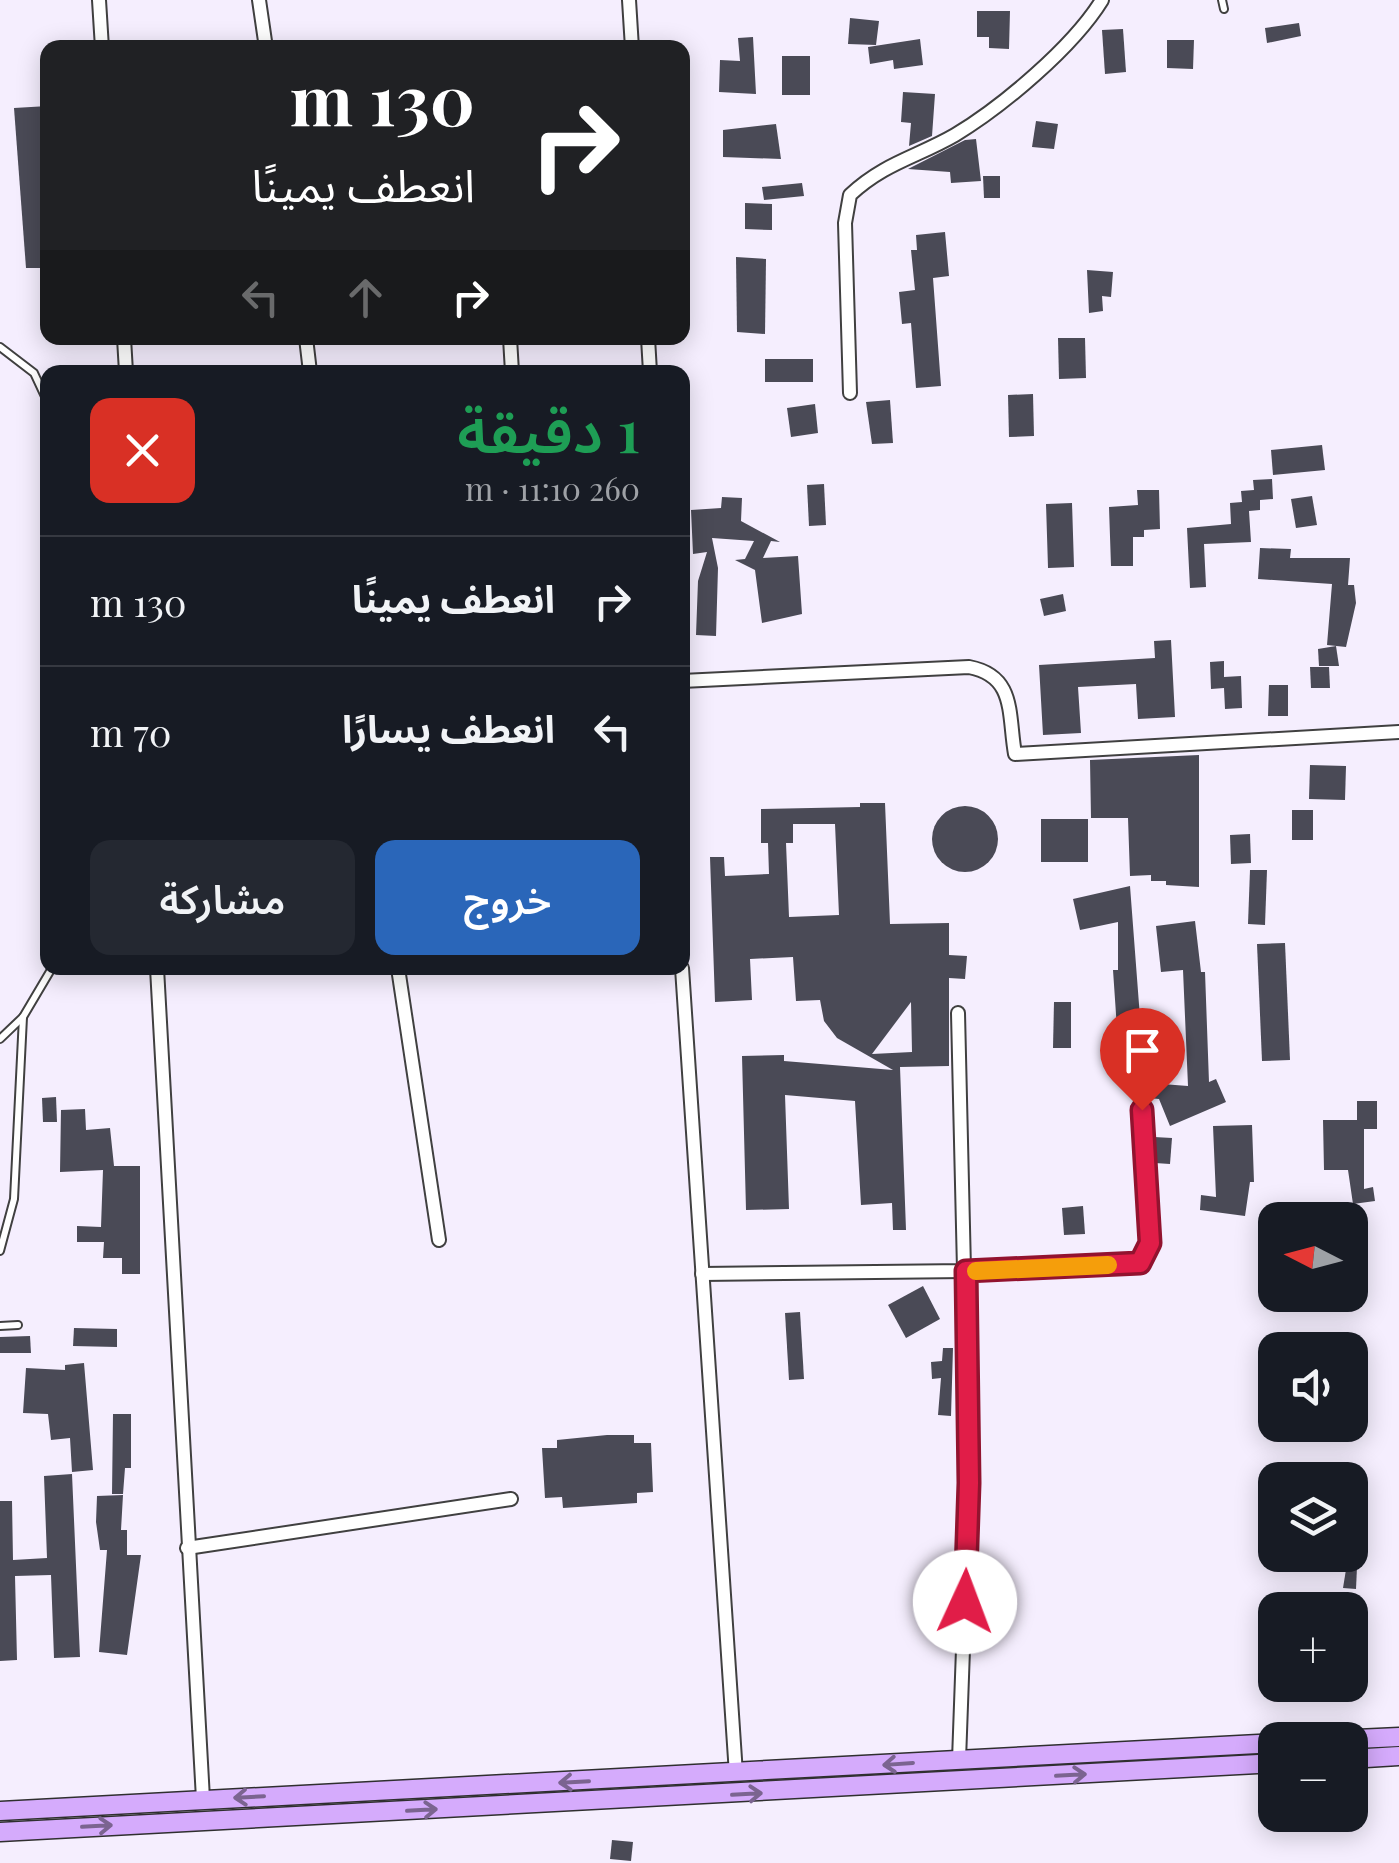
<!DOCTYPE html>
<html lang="ar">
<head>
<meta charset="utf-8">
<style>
	:root { --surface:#171b24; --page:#242831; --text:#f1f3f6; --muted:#9ea1a6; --line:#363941; --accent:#2a66b9 }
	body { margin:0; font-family:"Playfair Display","Noto Sans Arabic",serif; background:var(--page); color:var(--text); direction:rtl; height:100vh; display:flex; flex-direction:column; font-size:38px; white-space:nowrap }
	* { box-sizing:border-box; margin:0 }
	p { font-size:32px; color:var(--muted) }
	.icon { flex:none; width:55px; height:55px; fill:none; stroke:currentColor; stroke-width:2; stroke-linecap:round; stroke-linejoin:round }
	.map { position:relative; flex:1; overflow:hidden; direction:ltr }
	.side { position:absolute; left:40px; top:365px; width:650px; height:610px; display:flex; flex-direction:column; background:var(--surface); border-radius:20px; box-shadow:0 5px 25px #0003; direction:rtl }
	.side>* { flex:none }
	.guide { position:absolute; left:40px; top:40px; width:650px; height:305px; border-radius:20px; box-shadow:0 5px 25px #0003; direction:rtl; background:#202124; color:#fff; overflow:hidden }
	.needle { width:65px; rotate:276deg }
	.buttons { position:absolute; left:1258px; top:1202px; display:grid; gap:20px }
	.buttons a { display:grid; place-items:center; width:110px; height:110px; border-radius:20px; background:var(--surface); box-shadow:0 5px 25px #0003; font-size:50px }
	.pin { position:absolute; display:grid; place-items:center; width:85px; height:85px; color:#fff; margin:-102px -42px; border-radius:50% 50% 50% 0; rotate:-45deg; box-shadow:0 0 10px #0007 }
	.pin .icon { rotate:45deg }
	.me { position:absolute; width:110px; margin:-55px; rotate:2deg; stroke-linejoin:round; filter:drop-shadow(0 0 8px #0008) }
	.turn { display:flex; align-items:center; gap:35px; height:210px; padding:0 50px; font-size:45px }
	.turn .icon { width:130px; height:130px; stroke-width:2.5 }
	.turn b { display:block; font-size:70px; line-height:85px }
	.lanes { display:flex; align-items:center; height:95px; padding:0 50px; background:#0003; justify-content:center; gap:50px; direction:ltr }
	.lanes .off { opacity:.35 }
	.round { display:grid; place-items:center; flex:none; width:105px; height:105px; border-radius:20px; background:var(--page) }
	.head { display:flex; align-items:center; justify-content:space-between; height:170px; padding:0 50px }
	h1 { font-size:60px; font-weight:600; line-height:75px; color:#1e9e55 }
	.primary-button { display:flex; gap:20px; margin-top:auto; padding:20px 50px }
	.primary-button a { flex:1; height:115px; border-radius:20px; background:var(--accent); color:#fff; font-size:40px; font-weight:600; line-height:115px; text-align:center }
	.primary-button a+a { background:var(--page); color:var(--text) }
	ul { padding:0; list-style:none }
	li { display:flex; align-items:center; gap:30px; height:130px; padding:0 50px; border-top:2px solid var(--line) }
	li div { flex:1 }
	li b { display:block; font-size:38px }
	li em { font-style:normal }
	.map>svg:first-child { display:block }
	.building { fill:#4a4a56; fill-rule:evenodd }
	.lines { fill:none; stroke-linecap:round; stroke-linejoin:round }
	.lane-casing { stroke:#404040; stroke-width:10 }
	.street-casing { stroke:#404040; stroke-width:16 }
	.secondary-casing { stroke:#2f2f2f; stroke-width:21 }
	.lane { stroke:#fff; stroke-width:6 }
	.street { stroke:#fff; stroke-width:12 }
	.secondary { stroke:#d5abfc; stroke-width:18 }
	.oneway { stroke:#7b6490 }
	.route-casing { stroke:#92132f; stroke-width:25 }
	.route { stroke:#e11d48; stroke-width:18 }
	.slow { stroke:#f59e0b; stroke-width:18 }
</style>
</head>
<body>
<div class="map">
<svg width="1399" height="1863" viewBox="0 0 1399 1863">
	<rect width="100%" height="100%" fill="#f5eefe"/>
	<!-- building -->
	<g class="building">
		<polygon points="977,11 1010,11 1009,49 989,48 989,37 977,37"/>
		<polygon points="850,18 879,21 876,45 848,44"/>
		<polygon points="1299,23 1301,36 1267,43 1265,28"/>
		<polygon points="1123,29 1126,72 1105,74 1102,30"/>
		<polygon points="753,37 756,94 719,92 720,60 740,61 738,38"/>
		<polygon points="920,39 923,65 894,69 893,60 870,64 868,47"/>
		<polygon points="1167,40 1194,40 1193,69 1167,68"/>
		<rect x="782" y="56" width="28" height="39"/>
		<polygon points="903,92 935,94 932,136 909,146 911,123 901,122"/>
		<polygon points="48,106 48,268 26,268 14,108"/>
		<polygon points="1036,121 1058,124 1054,149 1032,147"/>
		<polygon points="776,124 781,159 723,157 723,130"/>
		<polygon points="976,139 981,181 951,183 950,172 908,169 965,140"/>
		<polygon points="983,176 1000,176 1000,198 984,198"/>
		<polygon points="802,183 804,196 764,200 762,187"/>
		<polygon points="745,203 772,204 772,230 745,229"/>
		<polygon points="945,232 949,276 933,278 941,386 916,388 911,323 902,324 899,292 915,290 911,250 917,250 916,235"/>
		<polygon points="736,257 766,259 765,334 737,332"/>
		<polygon points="1087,270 1113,272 1111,297 1102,296 1103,311 1089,313"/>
		<polygon points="1058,338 1085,338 1086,378 1059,379"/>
		<rect x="765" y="359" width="48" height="23"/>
		<polygon points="1033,394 1034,436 1009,437 1008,395"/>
		<polygon points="890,400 893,443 872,444 866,402"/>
		<polygon points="815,404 818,433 791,437 787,408"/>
		<polygon points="1322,445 1325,470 1273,475 1271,450"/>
		<polygon points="1272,479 1273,499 1260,500 1260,510 1249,511 1251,542 1204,544 1206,587 1190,588 1187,528 1231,524 1230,503 1242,502 1241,491 1254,490 1253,480"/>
		<polygon points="824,484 826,525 809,526 807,485"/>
		<polygon points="1137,490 1159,490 1160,529 1144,530 1144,537 1133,537 1133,566 1111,566 1109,507 1138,505"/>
		<polygon points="1312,496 1317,525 1296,528 1291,499"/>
		<polygon points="722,497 742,498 741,521 780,542 771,541 763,558 798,556 802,614 762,623 755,570 735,560 745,559 754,541 712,538 718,568 716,636 696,635 698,581 707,552 693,554 691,510 721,508"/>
		<polygon points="1072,503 1074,567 1048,568 1046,504"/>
		<polygon points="1260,548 1291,549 1290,558 1350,558 1348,585 1354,585 1356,603 1346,647 1327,645 1332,584 1258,579"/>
		<polygon points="1063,594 1066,611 1044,616 1040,599"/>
		<polygon points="1171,640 1175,717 1138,719 1136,684 1078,687 1081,733 1043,735 1039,665 1155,658 1154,641"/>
		<polygon points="1336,646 1339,666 1319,666 1318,649"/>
		<polygon points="1224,661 1224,677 1241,676 1242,708 1225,709 1224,688 1211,689 1210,662"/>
		<polygon points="1310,667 1329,667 1330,688 1311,688"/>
		<polygon points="1269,685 1288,685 1288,716 1268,716"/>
		<polygon points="1199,755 1199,887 1166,885 1166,881 1151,881 1151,875 1130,876 1128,818 1091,818 1090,760"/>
		<polygon points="1310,765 1346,766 1345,800 1309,799"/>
		<path d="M860,803H885L890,924L949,923V955L967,956L965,979L949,978V1066L900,1067L906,1230H893L892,1203L861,1205L855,1101L785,1095L789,1209L746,1210L742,1056L784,1055V1061L893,1070L837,1038L824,1021L820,1000L796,1001L793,957L750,959L752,1000L715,1002L710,857H724L725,876L769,874L768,843H761V809L860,807ZM793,824H835L839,915L789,917L786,843H793ZM911,1002L912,1052L872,1054Z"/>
		<circle cx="965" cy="839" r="33"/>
		<rect x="1292" y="810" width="21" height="30"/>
		<rect x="1041" y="819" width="47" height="43"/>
		<polygon points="1250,834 1251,863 1231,864 1230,835"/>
		<polygon points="1250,870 1267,870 1265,925 1248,924"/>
		<polygon points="1130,886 1143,1057 1119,1058 1113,970 1118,970 1118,922 1080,930 1073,899"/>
		<polygon points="1195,921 1201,972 1205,972 1209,1082 1216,1079 1226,1102 1170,1126 1159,1099 1148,1098 1149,1083 1188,1086 1183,970 1161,972 1156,926"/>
		<polygon points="1285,943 1290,1060 1262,1061 1257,944"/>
		<polygon points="1054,1002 1071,1002 1071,1048 1053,1048"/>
		<polygon points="56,1097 57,1122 43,1122 42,1098"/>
		<polygon points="1357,1101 1377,1101 1377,1129 1364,1129 1364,1189 1373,1187 1375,1201 1353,1204 1348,1170 1324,1170 1323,1120 1357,1120"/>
		<polygon points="85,1109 86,1130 110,1128 114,1166 140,1166 140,1274 122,1274 122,1258 103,1258 104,1242 77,1242 77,1226 101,1227 103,1170 60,1172 61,1110"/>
		<polygon points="1252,1125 1254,1182 1250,1182 1245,1216 1200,1210 1201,1195 1216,1197 1213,1126"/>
		<polygon points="1154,1137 1172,1138 1170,1164 1155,1163"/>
		<polygon points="1083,1206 1085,1234 1064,1235 1062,1208"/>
		<polygon points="923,1286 940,1319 906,1338 888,1305"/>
		<polygon points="800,1312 804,1379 789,1380 785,1313"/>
		<polygon points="74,1328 117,1329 117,1347 73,1346"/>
		<polygon points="30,1336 31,1353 0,1353 0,1337"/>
		<polygon points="943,1348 953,1348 951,1416 938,1415 941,1378 932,1379 931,1362 942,1361"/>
		<polygon points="84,1363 93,1470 72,1472 70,1438 51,1440 48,1414 23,1413 26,1368 65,1370 65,1365"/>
		<polygon points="113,1414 131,1414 131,1468 125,1468 123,1494 112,1494"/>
		<polygon points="607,1435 634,1435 634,1443 651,1443 653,1492 637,1493 637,1503 563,1508 562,1497 545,1498 542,1448 557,1448 557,1440"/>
		<polygon points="72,1474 80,1657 54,1658 51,1575 15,1576 17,1660 0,1661 0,1501 12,1501 13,1560 47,1558 44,1476"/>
		<polygon points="123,1495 121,1530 127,1530 127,1555 141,1555 127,1655 99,1652 107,1550 100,1550 96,1522 97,1496"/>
		<polygon points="1350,1545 1358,1545 1356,1589 1343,1588"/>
		<polygon points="612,1840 633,1842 631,1861 610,1859"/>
	</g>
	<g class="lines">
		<!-- lane casing -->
		<g class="lane-casing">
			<g id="lane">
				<polyline points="1222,0 1224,9"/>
				<polyline points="0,347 34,373 48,403"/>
				<polyline points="0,1039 23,1017 52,968"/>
				<polyline points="0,1251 14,1199 23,1017"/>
				<polyline points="0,1326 18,1325"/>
			</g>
		</g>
		<!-- street casing -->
		<g class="street-casing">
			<g id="street">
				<polyline points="99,0 102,48"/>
				<polyline points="259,0 266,48"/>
				<polyline points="629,0 632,48"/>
				<polyline points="124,338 126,372"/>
				<polyline points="306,338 310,372"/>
				<polyline points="510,338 512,372"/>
				<polyline points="648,338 650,372"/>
				<path d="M850,393L845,223L850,195C884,163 917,157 955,135C1003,106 1073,47 1102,0"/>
				<path d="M682,681L969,667C1016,676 1008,714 1015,754L1399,732"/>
				<polyline points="157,968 203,1799"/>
				<polyline points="398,968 439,1240"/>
				<polyline points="682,968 736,1774"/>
				<polyline points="958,1013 969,1483 959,1760"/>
				<polyline points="702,1274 966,1271 1140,1263 1150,1243 1142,1110"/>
				<polyline points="187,1548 511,1499"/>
			</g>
		</g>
		<!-- secondary casing -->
		<g class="secondary-casing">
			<g id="secondary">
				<polyline points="1335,1740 1399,1737"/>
				<polyline points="1350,1759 1399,1756"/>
				<polyline points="0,1811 1275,1743"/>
				<polyline points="0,1832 1275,1763"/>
			</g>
		</g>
		<!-- lane -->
		<use href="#lane" class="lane"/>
		<!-- street -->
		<use href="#street" class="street"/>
		<!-- secondary -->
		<use href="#secondary" class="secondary"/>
	</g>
	<!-- one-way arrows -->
	<defs><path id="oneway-shaft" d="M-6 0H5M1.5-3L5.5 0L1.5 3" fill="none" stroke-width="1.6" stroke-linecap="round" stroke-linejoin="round" transform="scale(2.5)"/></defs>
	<g class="oneway">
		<use href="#oneway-shaft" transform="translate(898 1764) rotate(176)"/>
		<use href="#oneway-shaft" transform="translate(1071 1775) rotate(-3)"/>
		<use href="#oneway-shaft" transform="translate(574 1782) rotate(177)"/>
		<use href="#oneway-shaft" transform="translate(747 1794) rotate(-3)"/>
		<use href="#oneway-shaft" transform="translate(249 1797) rotate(177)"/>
		<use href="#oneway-shaft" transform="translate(422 1810) rotate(-3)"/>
		<use href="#oneway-shaft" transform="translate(97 1826) rotate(-3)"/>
	</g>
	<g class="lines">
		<!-- route casing -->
		<g class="route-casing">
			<polyline id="route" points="965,1602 969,1483 966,1271 1140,1263 1150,1243 1142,1110"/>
		</g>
		<!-- route -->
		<use href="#route" class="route"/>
		<!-- slow -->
		<polyline class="slow" points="976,1271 1108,1265"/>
	</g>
</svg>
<div class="buttons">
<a><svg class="needle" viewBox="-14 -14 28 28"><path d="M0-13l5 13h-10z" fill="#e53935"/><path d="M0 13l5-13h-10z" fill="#9ea1a6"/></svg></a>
<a><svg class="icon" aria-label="sound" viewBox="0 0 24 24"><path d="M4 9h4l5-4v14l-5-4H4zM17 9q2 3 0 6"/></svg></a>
<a><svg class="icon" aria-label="layers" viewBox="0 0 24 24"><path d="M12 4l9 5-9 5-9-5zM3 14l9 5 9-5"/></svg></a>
<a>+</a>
<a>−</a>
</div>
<div class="pin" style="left:1142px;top:1110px;background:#d93025"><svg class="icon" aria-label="arrive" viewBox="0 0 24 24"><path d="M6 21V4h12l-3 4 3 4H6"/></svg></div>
<svg class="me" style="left:965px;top:1602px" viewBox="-20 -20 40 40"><circle r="19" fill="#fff"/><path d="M0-13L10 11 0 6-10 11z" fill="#e11d48"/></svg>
<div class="guide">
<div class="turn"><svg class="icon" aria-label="right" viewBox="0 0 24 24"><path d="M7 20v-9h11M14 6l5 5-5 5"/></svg><div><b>130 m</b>انعطف يمينًا</div></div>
<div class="lanes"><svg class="icon off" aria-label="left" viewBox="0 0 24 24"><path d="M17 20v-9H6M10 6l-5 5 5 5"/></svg><svg class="icon off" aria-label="ahead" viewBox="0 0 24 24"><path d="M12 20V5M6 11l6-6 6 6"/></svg><svg class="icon" aria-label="right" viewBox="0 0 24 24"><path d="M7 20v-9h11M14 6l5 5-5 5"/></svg></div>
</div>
<section class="side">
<div class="head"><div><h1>1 دقيقة</h1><p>260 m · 11:10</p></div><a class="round" style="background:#d93025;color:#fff"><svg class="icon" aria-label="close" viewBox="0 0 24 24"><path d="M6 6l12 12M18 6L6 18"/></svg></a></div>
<ul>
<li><svg class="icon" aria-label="right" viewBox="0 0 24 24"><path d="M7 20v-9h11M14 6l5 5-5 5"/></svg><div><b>انعطف يمينًا</b></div><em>130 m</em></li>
<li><svg class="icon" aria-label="left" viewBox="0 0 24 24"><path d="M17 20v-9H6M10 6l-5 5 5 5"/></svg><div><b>انعطف يسارًا</b></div><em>70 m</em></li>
</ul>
<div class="primary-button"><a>خروج</a><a>مشاركة</a></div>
</section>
</div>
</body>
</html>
